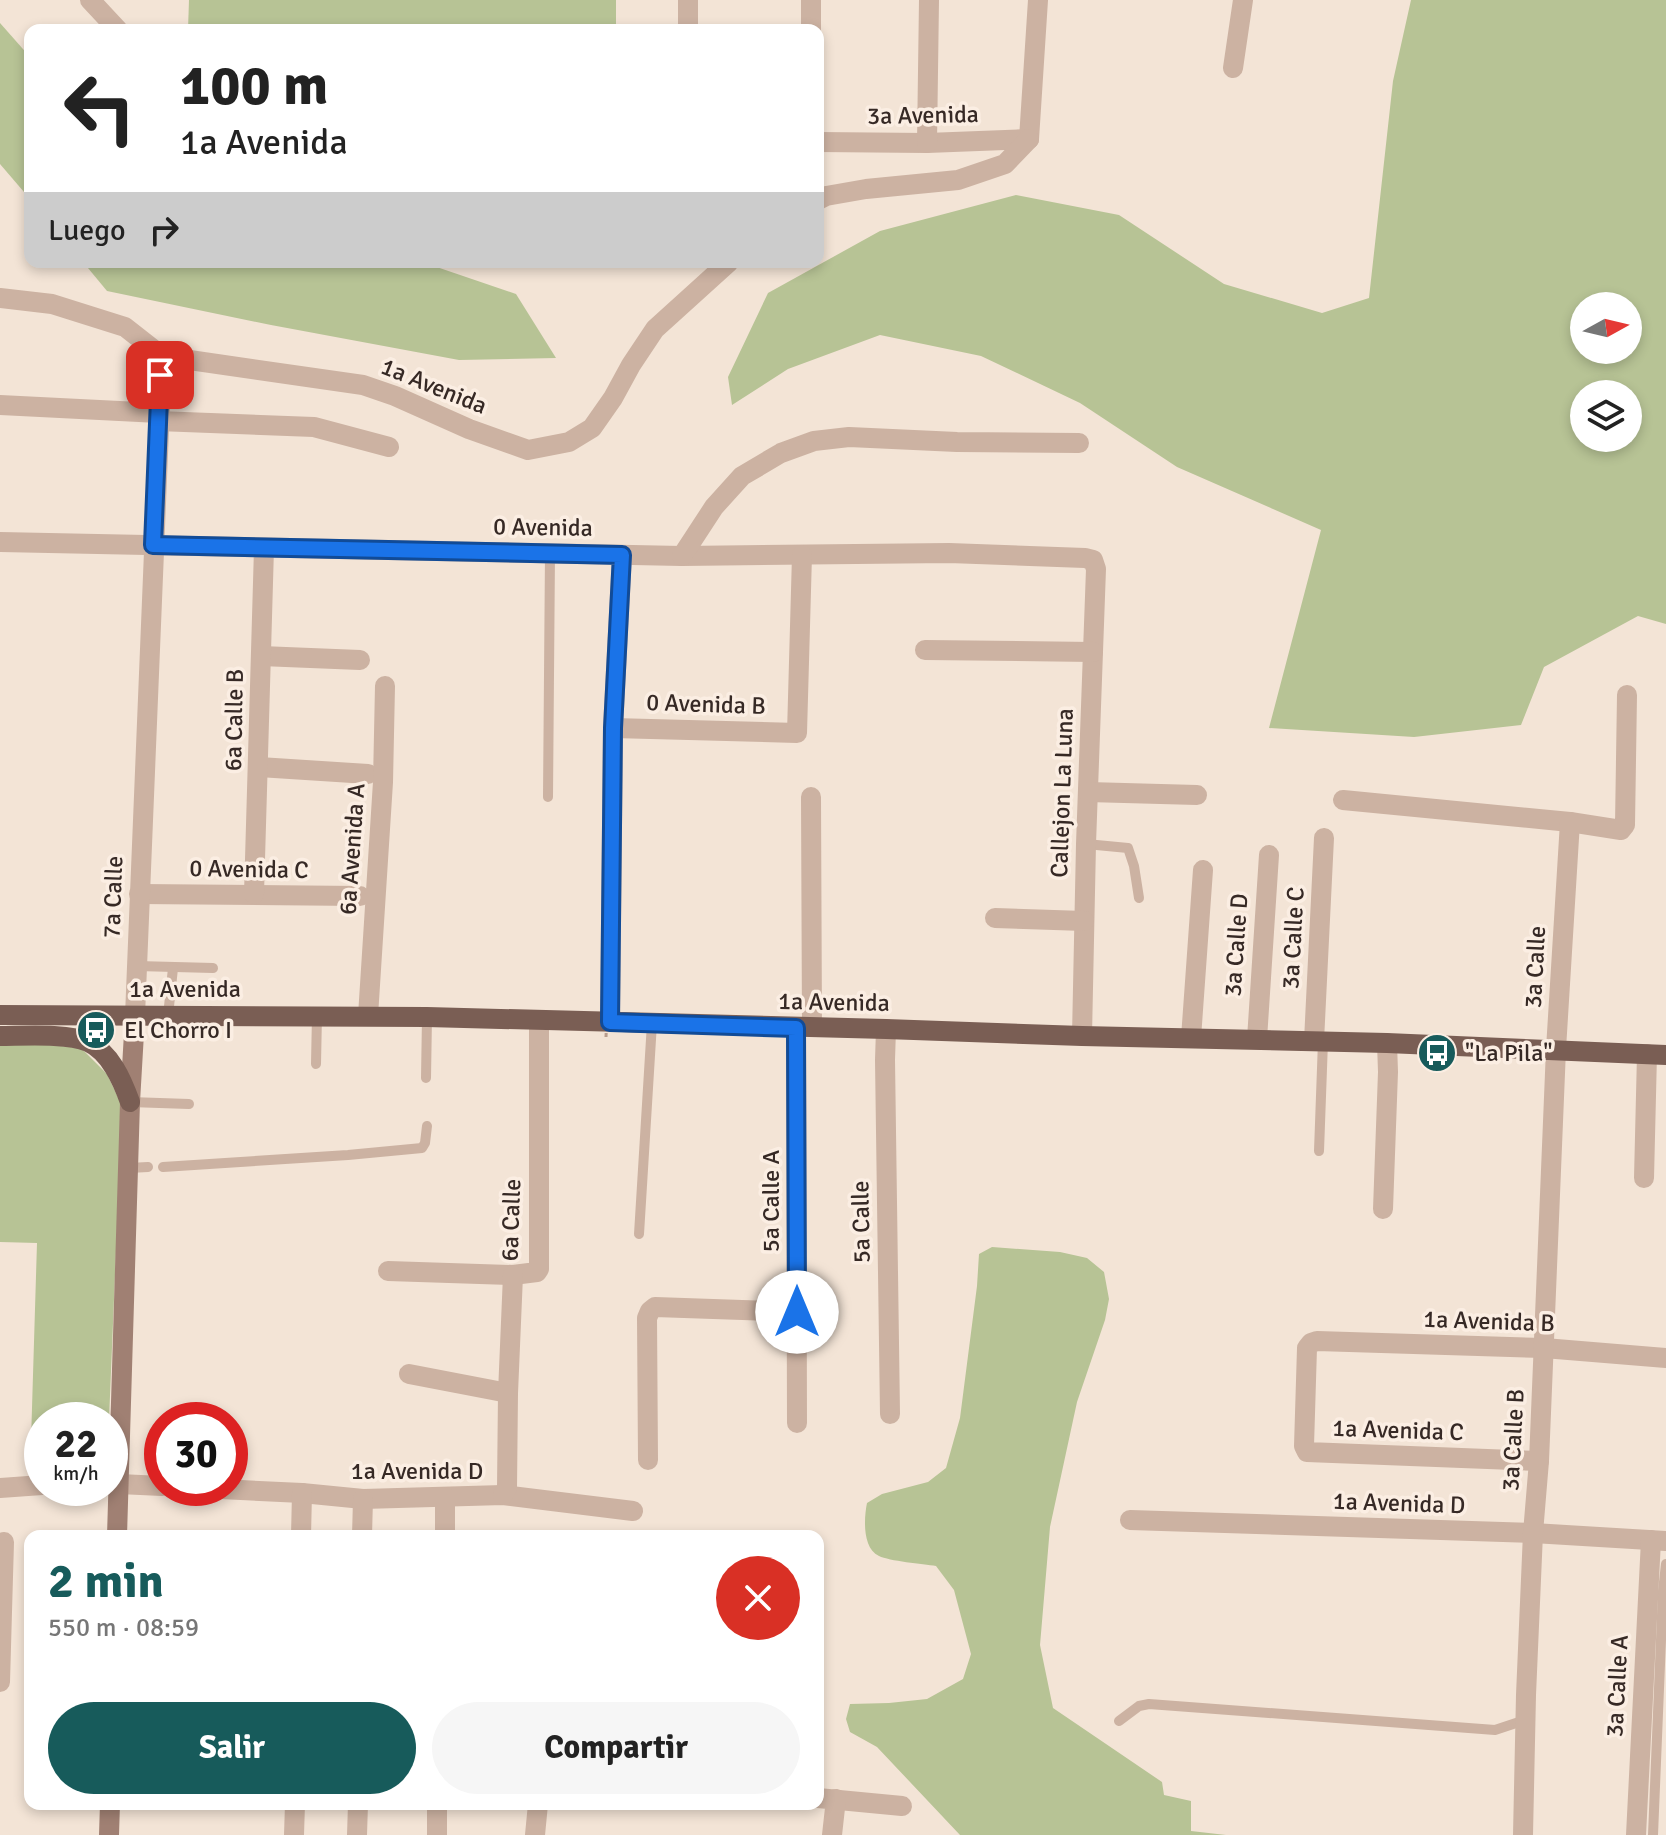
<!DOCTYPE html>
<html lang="es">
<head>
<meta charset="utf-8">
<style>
	:root { --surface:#fff; --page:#f6f6f6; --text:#222; --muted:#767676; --accent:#175b5b }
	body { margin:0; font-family:Signika,sans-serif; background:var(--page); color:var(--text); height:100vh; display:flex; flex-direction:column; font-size:30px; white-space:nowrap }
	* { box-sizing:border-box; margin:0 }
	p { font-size:26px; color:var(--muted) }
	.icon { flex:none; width:44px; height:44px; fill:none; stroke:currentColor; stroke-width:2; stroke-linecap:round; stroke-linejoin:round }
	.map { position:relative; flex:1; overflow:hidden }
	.side { position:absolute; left:24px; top:1530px; width:800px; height:280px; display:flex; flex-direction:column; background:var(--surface); border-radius:16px; box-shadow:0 4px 12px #0003 }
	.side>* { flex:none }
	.guide { position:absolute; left:24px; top:24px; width:800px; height:244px; border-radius:16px; box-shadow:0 4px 12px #0003; background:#fff; color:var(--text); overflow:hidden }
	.needle { width:52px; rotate:82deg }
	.controls { position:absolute; left:1570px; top:292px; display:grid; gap:16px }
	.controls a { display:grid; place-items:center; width:72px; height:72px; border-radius:50%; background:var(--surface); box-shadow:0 4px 12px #0003; font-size:40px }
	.speed { position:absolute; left:24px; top:1402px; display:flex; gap:16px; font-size:40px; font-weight:700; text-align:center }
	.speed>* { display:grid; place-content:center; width:104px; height:104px; border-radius:50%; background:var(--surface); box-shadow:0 4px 12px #0003; line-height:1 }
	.speed small { font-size:20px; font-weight:400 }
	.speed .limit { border:12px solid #d22; background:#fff; color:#111 }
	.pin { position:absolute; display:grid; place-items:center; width:68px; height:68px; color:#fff; margin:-34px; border-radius:16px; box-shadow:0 4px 12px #0006 }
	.me { position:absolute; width:88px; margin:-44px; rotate:0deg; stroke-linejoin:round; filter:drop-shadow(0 0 6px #0008) }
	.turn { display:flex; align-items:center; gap:28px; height:168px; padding:0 24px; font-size:36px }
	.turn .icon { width:104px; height:104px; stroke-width:2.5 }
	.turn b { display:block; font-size:56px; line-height:68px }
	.then { display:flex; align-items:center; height:76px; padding:0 24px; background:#0003; gap:16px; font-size:30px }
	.round { display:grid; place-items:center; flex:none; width:84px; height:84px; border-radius:42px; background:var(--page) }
	.summary { display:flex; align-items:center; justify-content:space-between; height:136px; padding:0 24px }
	h1 { font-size:48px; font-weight:800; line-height:60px; color:var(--accent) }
	.button { display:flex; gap:16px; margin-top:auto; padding:16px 24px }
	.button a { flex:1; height:92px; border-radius:48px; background:var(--accent); color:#fff; font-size:32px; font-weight:800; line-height:92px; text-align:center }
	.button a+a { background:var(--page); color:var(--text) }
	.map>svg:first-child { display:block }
	.green { fill:#b7c395; fill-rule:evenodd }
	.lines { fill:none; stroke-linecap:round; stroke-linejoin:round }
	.lane { stroke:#ccb2a2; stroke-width:10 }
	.street { stroke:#ccb2a2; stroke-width:20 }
	.secondary { stroke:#a08073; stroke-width:20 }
	.primary { stroke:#7a5e54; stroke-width:20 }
	.path-bridge { stroke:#b89c8c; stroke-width:3; stroke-dasharray:4 4; stroke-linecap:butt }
	.route-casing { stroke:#114b97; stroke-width:20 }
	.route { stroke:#1a73e8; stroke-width:14 }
	.labels { text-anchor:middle; stroke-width:7; stroke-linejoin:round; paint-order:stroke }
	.street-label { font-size:24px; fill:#362925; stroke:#fbeee3 }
	.poi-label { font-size:24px; fill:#362925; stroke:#fbeee3; text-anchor:start }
</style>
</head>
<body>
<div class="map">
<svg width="1666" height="1835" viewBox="0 0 1666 1835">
	<rect width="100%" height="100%" fill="#f3e4d6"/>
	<!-- green -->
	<g class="green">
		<polygon points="189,0 616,0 616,30 188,30"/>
		<path d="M1411,0H1666V624L1638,616L1544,667L1521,725L1414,737L1269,728L1321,530L1177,467L1080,403L981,356L880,335L788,369L732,405L728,377L768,293L880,231L1016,195L1119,215L1224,284L1322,313L1369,298L1393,81ZM1628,306V350H1584V306ZM1628,394V438H1584V394Z"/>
		<polygon points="0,23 30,57 30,199 0,164"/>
		<polygon points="83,262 422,262 516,294 556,358 459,360 271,325 107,291"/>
		<polygon points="0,1040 81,1048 107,1074 122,1106 109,1420 42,1420 42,1471 30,1474 37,1243 0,1242"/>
		<path d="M992,1247L1060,1252L1087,1258L1104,1272L1109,1299L1105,1320L1077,1402L1050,1527L1040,1645L1053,1708L1162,1782L1164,1795L1191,1801V1831L1226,1835H960L877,1747L850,1732L846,1719L850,1704L889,1703L927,1699L963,1679L971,1654L954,1590L936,1566C923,1564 889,1561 879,1556C862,1548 864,1518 867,1503L882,1494L928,1482L946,1468L960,1418L977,1286L979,1254Z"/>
	</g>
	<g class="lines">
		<!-- lane -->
		<g class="lane">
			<polyline points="548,797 550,553"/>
			<polyline points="1086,844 1128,848 1134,866 1139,898"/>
			<polyline points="137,966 213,968"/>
			<polyline points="168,1016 173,968"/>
			<polyline points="316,1064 317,1015"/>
			<polyline points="426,1078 427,1017"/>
			<polyline points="130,1102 189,1104"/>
			<polyline points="1319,1151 1323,1041"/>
			<polyline points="163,1167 348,1155 422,1148 425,1143 427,1126"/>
			<polyline points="129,1168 148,1167"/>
			<polyline points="639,1234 652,1023"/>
			<polyline points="1119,1721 1139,1706 1149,1704 1495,1730 1525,1720"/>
			<polyline points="1653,1835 1663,1591 1666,1564"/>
		</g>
		<!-- street -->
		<g class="street">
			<polyline points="90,0 118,30"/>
			<polyline points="688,30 688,0"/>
			<polyline points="811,30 811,0"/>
			<polyline points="1233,68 1243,0"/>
			<polyline points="1029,139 1038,0"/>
			<polyline points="818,142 927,143 1029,139"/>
			<polyline points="927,143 929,0"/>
			<polyline points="818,200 826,196 866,189 958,180 1005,164 1029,139"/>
			<polyline points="0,298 52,304 125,327 162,356 363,385 395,396 469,429 528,450 569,442 592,428 613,398 631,365 655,329 729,262"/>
			<polyline points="0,405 159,413"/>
			<polyline points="158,421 314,427 389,447"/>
			<polyline points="0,542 682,556 949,553 1085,558 1093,560 1096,569 1086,844 1082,1036"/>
			<polyline points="682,556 714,507 742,476 781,453 814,441 849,437 957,442 1079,443"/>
			<polyline points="925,650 1093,652"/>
			<polyline points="261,656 360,660"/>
			<polyline points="613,728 797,733 802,555"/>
			<polyline points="259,767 368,774"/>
			<polyline points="1088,792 1197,795"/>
			<polyline points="811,797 812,1027"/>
			<polyline points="1343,800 1570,822"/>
			<polyline points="139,894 360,896"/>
			<polyline points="254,894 264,548"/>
			<polyline points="995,918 1084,921"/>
			<polyline points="135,1016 162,356"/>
			<polyline points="368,1016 383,782 385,686"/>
			<polyline points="610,1022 613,728 622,555"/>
			<polyline points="796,1028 797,1423"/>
			<polyline points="886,1029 885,1060 890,1414"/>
			<polyline points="1191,1038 1203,870"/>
			<polyline points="1257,1039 1269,855"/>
			<polyline points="1314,1041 1324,838"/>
			<polyline points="1644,1178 1647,1054"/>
			<polyline points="1383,1209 1388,1072 1387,1043"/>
			<polyline points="388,1271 513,1275 537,1272 539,1269 539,1020"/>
			<polyline points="409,1374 508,1393"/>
			<polyline points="648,1460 647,1318 650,1311 655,1307 797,1312"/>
			<polyline points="1539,1461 1307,1452 1304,1446 1307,1348 1311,1343 1317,1341 1544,1348 1666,1358"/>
			<polyline points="119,1484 162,1486"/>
			<polyline points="0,1488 42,1485"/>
			<polyline points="200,1488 302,1493 363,1499 503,1495 633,1511"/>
			<polyline points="503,1495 507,1488 508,1393 513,1275"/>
			<polyline points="1130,1520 1533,1533 1666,1541"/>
			<polyline points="301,1536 302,1493"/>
			<polyline points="362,1536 363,1499"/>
			<polyline points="445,1536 445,1497"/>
			<polyline points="0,1682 4,1542"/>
			<polyline points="818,1798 902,1806"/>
			<polyline points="437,1804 437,1835"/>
			<polyline points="294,1835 295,1804"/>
			<polyline points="357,1835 358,1804"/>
			<polyline points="535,1835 538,1804"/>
			<polyline points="832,1835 836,1799"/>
			<polyline points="1523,1835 1526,1695 1533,1533 1539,1461 1556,1049 1570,822 1621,830 1625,825 1627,695"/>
			<polyline points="1636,1835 1651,1540"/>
		</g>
		<!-- secondary -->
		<g class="secondary">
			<polyline points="117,1536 130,1102 135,1016"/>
			<polyline points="109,1835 110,1804"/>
		</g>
		<!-- primary -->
		<g class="primary">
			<polyline points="0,1015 427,1017 886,1029 1082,1036 1387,1043 1666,1055"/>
			<path d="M0,1036C23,1036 68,1033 88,1042C110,1052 122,1080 130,1102"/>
		</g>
		<!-- path-bridge -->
		<polyline class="path-bridge" points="606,1037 607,1011"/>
	</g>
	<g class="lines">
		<!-- route casing -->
		<g class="route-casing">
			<polyline id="route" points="160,375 153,545 622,555 613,728 610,1022 796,1028 797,1312"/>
		</g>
		<!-- route -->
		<use href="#route" class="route"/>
	</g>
	<!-- icons -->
	<defs>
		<g id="bus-disc" transform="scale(2)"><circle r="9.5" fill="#175b5b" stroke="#fbeee3"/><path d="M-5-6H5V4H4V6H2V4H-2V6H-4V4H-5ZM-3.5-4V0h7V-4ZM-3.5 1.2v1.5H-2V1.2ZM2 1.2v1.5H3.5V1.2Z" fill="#fff"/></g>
	</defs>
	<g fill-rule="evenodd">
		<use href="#bus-disc" x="96" y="1030"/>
		<use href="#bus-disc" x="1437" y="1053"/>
	</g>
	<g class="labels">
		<!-- street labels -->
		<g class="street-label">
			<text transform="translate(923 115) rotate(-1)" y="8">3a Avenida</text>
			<text transform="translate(434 386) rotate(22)" y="8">1a Avenida</text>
			<text transform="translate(543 527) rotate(1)" y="8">0 Avenida</text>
			<text transform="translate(706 704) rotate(2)" y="8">0 Avenida B</text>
			<text transform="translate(234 720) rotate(-89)" y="8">6a Calle B</text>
			<text transform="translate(1062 793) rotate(-88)" y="8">Callejon La Luna</text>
			<text transform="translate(352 849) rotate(-86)" y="8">6a Avenida A</text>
			<text transform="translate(249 869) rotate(1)" y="8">0 Avenida C</text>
			<text transform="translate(113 897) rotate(-88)" y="8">7a Calle</text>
			<text transform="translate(1293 938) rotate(-87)" y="8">3a Calle C</text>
			<text transform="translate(1236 945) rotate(-86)" y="8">3a Calle D</text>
			<text transform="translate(1535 967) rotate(-87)" y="8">3a Calle</text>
			<text x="185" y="997">1a Avenida</text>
			<text transform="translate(834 1002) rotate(1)" y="8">1a Avenida</text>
			<text transform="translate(771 1201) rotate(-90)" y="8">5a Calle A</text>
			<text transform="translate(511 1220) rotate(-88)" y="8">6a Calle</text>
			<text transform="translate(861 1222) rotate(-91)" y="8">5a Calle</text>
			<text transform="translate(1489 1321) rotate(2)" y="8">1a Avenida B</text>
			<text transform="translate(1398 1430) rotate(2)" y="8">1a Avenida C</text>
			<text transform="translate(1513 1440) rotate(-87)" y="8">3a Calle B</text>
			<text x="417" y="1479">1a Avenida D</text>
			<text transform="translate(1399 1503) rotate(2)" y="8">1a Avenida D</text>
			<text transform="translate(1617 1686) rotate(-87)" y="8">3a Calle A</text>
		</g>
		<!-- poi labels -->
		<g class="poi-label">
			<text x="124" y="1038">El Chorro I</text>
			<text x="1465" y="1061">"La Pila"</text>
		</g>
	</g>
</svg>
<div class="controls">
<a><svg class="needle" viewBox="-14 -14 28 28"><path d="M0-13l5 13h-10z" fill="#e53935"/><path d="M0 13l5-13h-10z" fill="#767676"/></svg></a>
<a><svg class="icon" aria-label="layers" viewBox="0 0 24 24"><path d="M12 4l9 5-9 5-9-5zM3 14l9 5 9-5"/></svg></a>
</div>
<div class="speed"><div>22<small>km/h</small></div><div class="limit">30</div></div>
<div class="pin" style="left:160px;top:375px;background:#d93025"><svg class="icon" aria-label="arrive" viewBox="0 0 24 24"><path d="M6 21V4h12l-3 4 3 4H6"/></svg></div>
<svg class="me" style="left:797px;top:1312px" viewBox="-20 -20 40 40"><circle r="19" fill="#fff"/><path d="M0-13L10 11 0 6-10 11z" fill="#1a73e8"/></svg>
<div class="guide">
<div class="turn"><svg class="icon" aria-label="left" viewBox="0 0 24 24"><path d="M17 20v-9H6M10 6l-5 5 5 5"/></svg><div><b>100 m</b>1a Avenida</div></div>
<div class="then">Luego<svg class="icon" aria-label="right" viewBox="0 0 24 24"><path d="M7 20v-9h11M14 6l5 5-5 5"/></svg></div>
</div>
<section class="side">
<div class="summary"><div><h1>2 min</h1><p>550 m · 08:59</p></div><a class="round" style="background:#d93025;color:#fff"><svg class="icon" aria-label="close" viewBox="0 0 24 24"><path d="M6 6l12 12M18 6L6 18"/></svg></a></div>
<div class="button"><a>Salir</a><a>Compartir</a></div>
</section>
</div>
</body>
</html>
